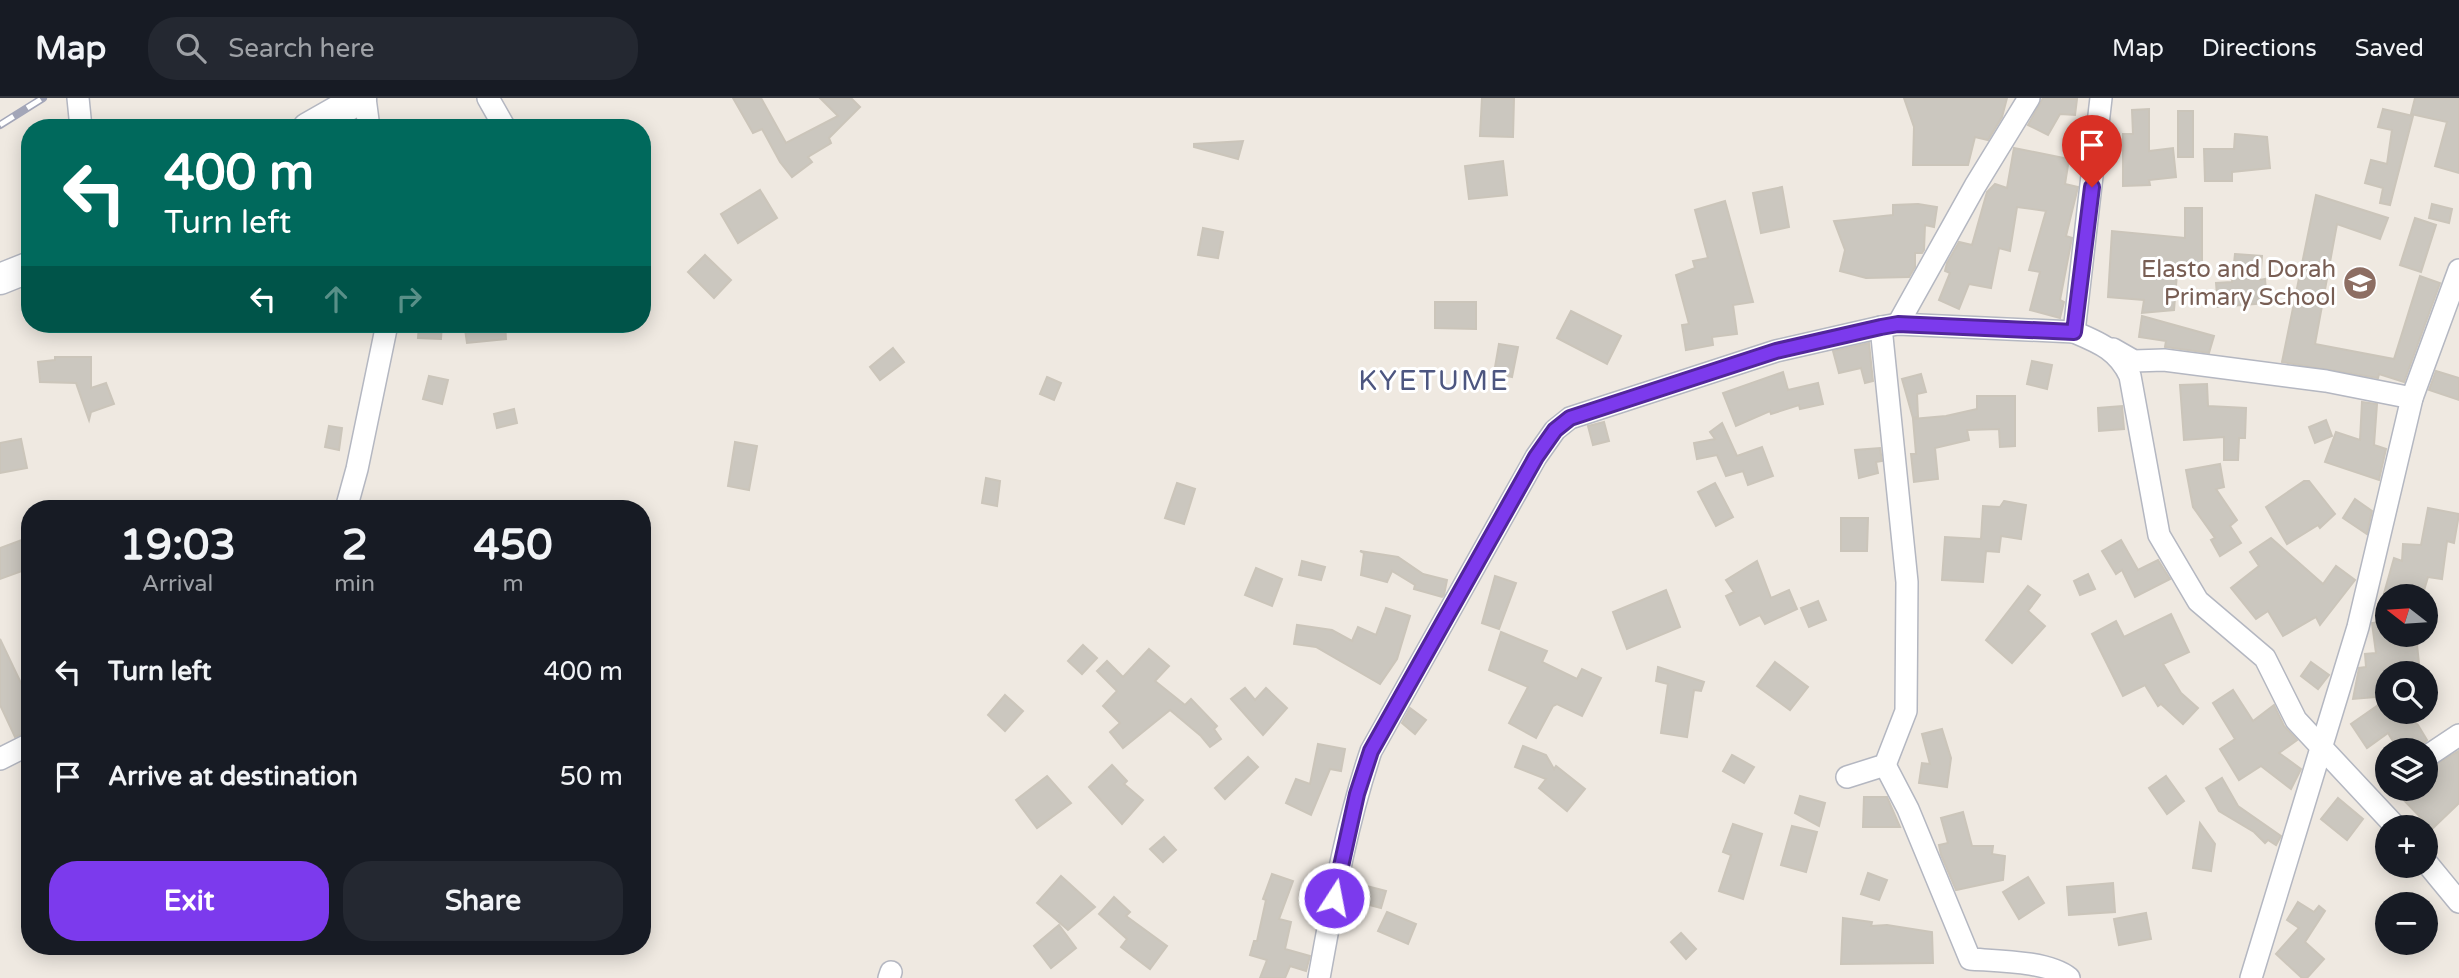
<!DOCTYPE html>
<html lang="en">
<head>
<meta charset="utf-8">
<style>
	:root { --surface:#171b24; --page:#242831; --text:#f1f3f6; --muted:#9ea1a6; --line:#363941; --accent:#7c3aed }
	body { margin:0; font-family:"Varela Round",sans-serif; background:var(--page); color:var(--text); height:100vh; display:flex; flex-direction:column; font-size:26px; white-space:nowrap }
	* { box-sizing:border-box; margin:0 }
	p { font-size:23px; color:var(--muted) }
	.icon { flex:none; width:38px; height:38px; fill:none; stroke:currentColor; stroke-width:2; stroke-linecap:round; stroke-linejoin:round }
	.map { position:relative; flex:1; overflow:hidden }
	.details { position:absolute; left:21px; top:402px; width:630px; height:455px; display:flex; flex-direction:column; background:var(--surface); border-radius:28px; box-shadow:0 4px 18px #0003 }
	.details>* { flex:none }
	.banner { position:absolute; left:21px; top:21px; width:630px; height:214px; border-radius:28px; box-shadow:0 4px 18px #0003; background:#00695c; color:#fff; overflow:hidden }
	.needle { width:46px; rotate:287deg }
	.controls { position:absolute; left:2375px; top:486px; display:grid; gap:14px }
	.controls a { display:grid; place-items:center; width:63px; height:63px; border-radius:50%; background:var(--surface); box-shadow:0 4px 18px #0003; font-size:35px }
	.pin { position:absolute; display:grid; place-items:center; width:60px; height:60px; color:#fff; margin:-72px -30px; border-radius:50% 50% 50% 0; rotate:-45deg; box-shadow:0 0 7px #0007 }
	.pin .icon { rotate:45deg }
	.me { position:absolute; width:77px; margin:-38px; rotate:11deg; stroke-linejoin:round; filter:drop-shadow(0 0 5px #0008) }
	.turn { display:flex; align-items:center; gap:24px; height:147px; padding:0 28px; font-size:32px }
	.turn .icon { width:91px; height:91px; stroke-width:2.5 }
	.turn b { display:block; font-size:49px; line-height:60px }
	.lanes { display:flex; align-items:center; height:66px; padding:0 28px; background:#0003; justify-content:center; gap:35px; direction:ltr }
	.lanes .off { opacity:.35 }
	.eta { display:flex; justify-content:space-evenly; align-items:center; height:119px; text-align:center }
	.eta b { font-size:42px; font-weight:800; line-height:49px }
	.cta { display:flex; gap:14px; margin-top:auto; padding:14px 28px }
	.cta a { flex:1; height:80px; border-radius:28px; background:var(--accent); color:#fff; font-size:28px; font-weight:800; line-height:80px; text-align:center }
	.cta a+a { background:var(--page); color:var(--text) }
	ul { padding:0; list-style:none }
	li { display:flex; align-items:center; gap:21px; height:105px; padding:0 28px }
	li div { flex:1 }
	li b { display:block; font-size:26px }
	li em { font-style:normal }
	header { display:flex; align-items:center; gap:42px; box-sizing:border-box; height:98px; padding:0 35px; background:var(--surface); border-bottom:2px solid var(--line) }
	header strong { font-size:33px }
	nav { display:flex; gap:38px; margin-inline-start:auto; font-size:24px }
	.search { width:490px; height:63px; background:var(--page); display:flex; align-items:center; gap:18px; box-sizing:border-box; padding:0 24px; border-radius:28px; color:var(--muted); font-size:26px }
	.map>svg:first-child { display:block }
	.building { fill:#cbc7bf; stroke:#cbc5ba; stroke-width:2 }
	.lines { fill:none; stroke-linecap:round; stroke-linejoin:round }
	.street-casing { stroke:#b4b7c1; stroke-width:24 }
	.secondary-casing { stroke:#b4b7c1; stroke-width:33 }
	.street { stroke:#fff; stroke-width:21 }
	.secondary { stroke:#fff; stroke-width:30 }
	.rail-casing { stroke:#a3a6b8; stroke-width:8 }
	.rail { stroke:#fff; stroke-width:5; stroke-dasharray:16; stroke-linecap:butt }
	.route-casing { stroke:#51269a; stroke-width:18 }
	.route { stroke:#7c3aed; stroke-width:12 }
	.labels { text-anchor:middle; stroke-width:6; stroke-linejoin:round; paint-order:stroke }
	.education-label { font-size:24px; fill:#785e54; stroke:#fff; text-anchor:end }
	.quarter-label { font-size:28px; letter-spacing:2px; fill:#4d5680; stroke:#fff }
</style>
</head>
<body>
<header>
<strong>Map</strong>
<div class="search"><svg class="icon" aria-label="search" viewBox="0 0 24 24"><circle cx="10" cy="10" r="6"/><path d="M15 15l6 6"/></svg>Search here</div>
<nav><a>Map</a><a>Directions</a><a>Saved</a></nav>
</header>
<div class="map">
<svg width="2459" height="880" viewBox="0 0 2459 880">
	<rect width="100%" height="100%" fill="#efe9e1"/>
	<!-- building -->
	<g class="building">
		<polygon points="733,0 761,0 786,45 838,18 820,0 851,0 860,9 829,40 831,45 808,59 812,64 792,79 780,64 762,31 753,35"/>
		<polygon points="1482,0 1514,0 1513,39 1480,38"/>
		<polygon points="1904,0 2007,0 2002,19 1988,42 1975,39 1968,67 1913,67 1914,29"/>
		<polygon points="2043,0 2077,1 2075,17 2060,16 2048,37 2028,27"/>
		<polygon points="2415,0 2459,0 2459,75 2435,68 2447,24 2411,16"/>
		<polygon points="2149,11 2149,53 2173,50 2176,79 2149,82 2150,87 2123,88 2123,36 2133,36 2132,12"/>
		<polygon points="2383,11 2413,18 2390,107 2380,105 2383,90 2365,85 2371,62 2387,66 2392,32 2378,29"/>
		<rect x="2178" y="13" width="15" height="46"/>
		<polygon points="2235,36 2267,39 2270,70 2232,74 2232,83 2205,83 2204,51 2234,51"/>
		<polygon points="1243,43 1238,61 1194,49 1194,46"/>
		<polygon points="2014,50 2069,61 2065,86 2078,89 2066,138 2072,140 2060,202 2064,204 2060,220 2030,212 2040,174 2029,172 2046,113 2017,109 2010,153 1999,150 1991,190 1969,186 1959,211 1939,202 1950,175 1945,173 1947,165 1959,144 1972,147 1987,94 1995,86 2007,90"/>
		<polygon points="1503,63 1507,97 1469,101 1465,68"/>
		<polygon points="1782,89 1789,129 1761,135 1753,95"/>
		<polygon points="760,92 777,120 738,145 721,116"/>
		<polygon points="2316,97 2388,120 2380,141 2337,126 2315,246 2394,261 2420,178 2440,185 2404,284 2379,276 2378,280 2282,264"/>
		<polygon points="1725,103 1753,204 1733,207 1737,236 1712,239 1713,247 1686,252 1682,227 1689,226 1676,177 1695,170 1693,163 1708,160 1695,112"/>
		<polygon points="1918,106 1937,109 1934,129 1925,127 1924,152 1922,155 1915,155 1915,169 1909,179 1866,180 1840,173 1845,152 1834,123 1893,117 1893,107"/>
		<polygon points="2432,106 2452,111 2449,125 2429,120"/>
		<polygon points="2185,110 2202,110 2202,176 2177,176 2174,212 2142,215 2144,202 2108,199 2112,133 2185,140"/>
		<polygon points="2415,120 2436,127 2421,174 2400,167"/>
		<polygon points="1203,130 1223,134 1218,160 1198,157"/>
		<polygon points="2235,156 2262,158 2260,182 2265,181 2267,205 2218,209 2216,185 2232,184"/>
		<polygon points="705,157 731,182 714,200 688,174"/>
		<polygon points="1435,204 1476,204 1476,231 1435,230"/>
		<polygon points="1571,213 1621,238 1607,266 1557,240"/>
		<polygon points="2142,218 2214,238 2209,255 2165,249 2166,243 2139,239"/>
		<polygon points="419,226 442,226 441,241 418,240"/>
		<polygon points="494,226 505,226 506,241 467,245 465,231"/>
		<polygon points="1869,245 1873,283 1865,285 1861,270 1839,275 1833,253"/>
		<polygon points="1499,246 1518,249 1512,279 1494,275"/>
		<polygon points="893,250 904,264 880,282 870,269"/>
		<polygon points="55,259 91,259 91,290 106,285 114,306 91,314 89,322 76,285 40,284 38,264 55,262"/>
		<polygon points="2032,263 2052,267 2047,291 2027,286"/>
		<polygon points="2436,273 2459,280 2459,302 2429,292"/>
		<polygon points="1783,274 1788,292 1818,285 1823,306 1800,311 1799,307 1771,316 1770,313 1736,328 1723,295"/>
		<polygon points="1921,276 1926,294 1917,296 1918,319 1913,320 1902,281"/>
		<polygon points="429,278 448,282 442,306 423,301"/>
		<polygon points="1047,279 1061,285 1054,302 1040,296"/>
		<polygon points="2207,286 2208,308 2246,310 2245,340 2239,340 2238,362 2224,362 2224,339 2184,342 2180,287"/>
		<polygon points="1977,298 2015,298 2015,348 2000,349 1999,331 1967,332 1969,342 1935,350 1938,381 1914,384 1911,356 1916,356 1913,321 1946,318 1977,311"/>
		<polygon points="2362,304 2377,306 2374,347 2386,351 2379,382 2325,364 2336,334 2360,342"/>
		<polygon points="2122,308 2124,331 2099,333 2098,310"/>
		<polygon points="514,311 517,325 497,330 494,316"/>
		<polygon points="2326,322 2332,338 2315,345 2309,329"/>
		<polygon points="1604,324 1609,343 1593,347 1588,328"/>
		<polygon points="1722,325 1737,358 1762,349 1773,378 1748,387 1743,373 1726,378 1717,357 1697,361 1694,345 1715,341 1710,334"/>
		<polygon points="329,328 342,330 339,352 325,349"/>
		<polygon points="21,341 27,370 0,375 0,345"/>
		<polygon points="735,344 757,348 749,392 728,388"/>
		<polygon points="1880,350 1882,363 1876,364 1878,375 1859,380 1855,352"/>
		<polygon points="2220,366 2224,389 2216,391 2237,422 2230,428 2241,445 2220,458 2211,442 2215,440 2193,409 2186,372"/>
		<polygon points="986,380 1000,383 997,408 982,405"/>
		<polygon points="2304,383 2309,383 2335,416 2320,430 2318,427 2287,446 2266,409"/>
		<polygon points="1177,385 1195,391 1184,426 1165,420"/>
		<polygon points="1715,385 1733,419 1716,428 1698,394"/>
		<polygon points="2355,401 2372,413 2367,436 2343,420"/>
		<polygon points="2004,403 2026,407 2021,441 2001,438 1999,454 1986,453 1983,484 1942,482 1945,439 1981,441 1983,408 2000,409"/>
		<polygon points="2428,410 2459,416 2454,445 2447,443 2442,481 2428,479 2422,499 2383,499 2394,460 2402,463 2403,446 2421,447"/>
		<polygon points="1841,420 1868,420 1867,453 1841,453"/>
		<polygon points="30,439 30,470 0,481 0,450"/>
		<polygon points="2271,440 2323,486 2336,468 2355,482 2320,527 2316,519 2283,538 2268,513 2256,521 2231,490 2259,468 2250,454"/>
		<polygon points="2121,442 2138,472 2158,462 2170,481 2135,499 2122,472 2116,476 2102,453"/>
		<polygon points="1360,453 1398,459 1423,476 1447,482 1444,497 1442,499 1414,491 1415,487 1392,473 1387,484 1361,477 1364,455"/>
		<polygon points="1302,463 1325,469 1321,482 1299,477"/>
		<polygon points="1757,463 1771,500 1789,492 1797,511 1765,526 1760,517 1740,527 1726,498 1734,494 1726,482"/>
		<polygon points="1256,470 1282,481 1272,508 1245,497"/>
		<polygon points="2088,476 2095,491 2080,497 2074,483"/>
		<polygon points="1495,478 1516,485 1499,531 1482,525"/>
		<polygon points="2028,488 2040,497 2028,513 2045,528 2012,565 1986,542"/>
		<polygon points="1666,492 1680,529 1627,551 1613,514"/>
		<polygon points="1818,503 1826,522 1809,529 1801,510"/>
		<polygon points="1386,510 1410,518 1397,561 1380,586 1316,549 1294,546 1297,527 1332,532 1352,543 1358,529 1376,537"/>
		<polygon points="2171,516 2189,554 2163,566 2181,595 2198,610 2183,626 2161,606 2158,608 2145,587 2123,598 2092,536 2116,523 2124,539"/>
		<polygon points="2387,523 2387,537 2416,537 2420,575 2387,576 2387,598 2353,601 2359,570 2366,569 2365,556 2376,555 2372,525"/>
		<polygon points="1501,534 1547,553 1542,564 1577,581 1582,571 1601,580 1582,618 1557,606 1553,608 1536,640 1509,625 1528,589 1489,572"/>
		<polygon points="0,541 30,604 30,633 15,639 0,607"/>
		<polygon points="1083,547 1097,560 1082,576 1068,563"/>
		<polygon points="1149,551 1169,568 1155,583 1185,607 1191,601 1217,628 1214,631 1221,641 1210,649 1201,638 1170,612 1123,650 1110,634 1120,625 1103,608 1117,593 1097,573 1107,563 1123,579"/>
		<polygon points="1775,564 1808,589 1790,612 1757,588"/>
		<polygon points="2311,564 2329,577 2318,591 2301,578"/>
		<polygon points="1658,569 1704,584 1701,593 1694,592 1687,639 1661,635 1668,586 1656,583"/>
		<polygon points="1245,590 1255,602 1266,590 1287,610 1263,637 1231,601"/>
		<polygon points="2233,592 2253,623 2274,607 2284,628 2297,642 2279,655 2301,671 2291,691 2261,668 2239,682 2220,651 2235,641 2213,605"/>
		<polygon points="1005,597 1023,613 1005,633 988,617"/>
		<polygon points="2387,601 2387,614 2405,614 2418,627 2427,642 2415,653 2399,653 2388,635 2367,650 2351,626"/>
		<polygon points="1410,610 1426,622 1415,636 1402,625"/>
		<polygon points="1942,631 1951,660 1947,689 1919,685 1922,665 1930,666 1922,636"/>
		<polygon points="1318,646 1345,651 1341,673 1330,671 1311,717 1286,705 1296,681 1310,686"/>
		<polygon points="1523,648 1546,657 1554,671 1556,668 1585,691 1567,713 1539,690 1546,681 1515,669"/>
		<polygon points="2459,653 2459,705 2432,731 2393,691 2426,691 2426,672"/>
		<polygon points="1732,657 1754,669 1744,685 1723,673"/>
		<polygon points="1248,659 1258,669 1225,701 1215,690"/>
		<polygon points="1112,667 1127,683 1124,686 1143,702 1122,726 1089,689"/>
		<polygon points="1047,678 1071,705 1037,730 1016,702"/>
		<polygon points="2166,678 2184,703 2167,716 2149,690"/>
		<polygon points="2222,680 2238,708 2281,738 2276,747 2268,742 2265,745 2254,734 2219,713 2206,690"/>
		<polygon points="1800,698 1825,705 1819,728 1795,715"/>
		<polygon points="1864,699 1887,699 1900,729 1863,729"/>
		<polygon points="2338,700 2363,721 2347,742 2321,721"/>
		<polygon points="1963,714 1972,748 1993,748 1992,756 2005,758 2003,782 1956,792 1941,757 1939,747 1948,745 1941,720"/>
		<polygon points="2200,725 2215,746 2211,773 2193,770"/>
		<polygon points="1733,726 1762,736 1743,801 1719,793 1731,757 1723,754"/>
		<polygon points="1792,728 1817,734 1806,774 1781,767"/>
		<polygon points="1164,739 1176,752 1163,764 1150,751"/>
		<polygon points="1868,775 1887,782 1879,802 1861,796"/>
		<polygon points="1272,776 1293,783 1279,821 1291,824 1285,851 1310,858 1306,873 1290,868 1285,880 1260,880 1267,862 1250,857 1254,843 1257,843 1266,802 1263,801"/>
		<polygon points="1061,778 1095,809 1068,832 1037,805"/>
		<polygon points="2028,779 2044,805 2019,821 2003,794"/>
		<polygon points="1351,784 1386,793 1381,810 1347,801"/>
		<polygon points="2113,785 2115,814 2069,817 2067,789"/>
		<polygon points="1114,799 1130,814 1126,818 1167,848 1150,871 1121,849 1127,841 1099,816"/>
		<polygon points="2298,804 2314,814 2319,808 2325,813 2305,844 2324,861 2307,880 2302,880 2276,856 2299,830 2287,822"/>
		<polygon points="1387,814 1416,826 1408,846 1378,833"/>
		<polygon points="2146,815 2151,841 2119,847 2114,821"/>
		<polygon points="1843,820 1872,824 1871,828 1887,827 1932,834 1933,865 1841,866"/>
		<polygon points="1059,827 1076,850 1051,870 1034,848"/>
		<polygon points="1681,835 1696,851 1686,861 1671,844"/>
	</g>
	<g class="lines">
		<!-- street casing -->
		<g class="street-casing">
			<g id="street">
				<polyline points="78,0 81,30"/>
				<polyline points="365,0 369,30"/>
				<polyline points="488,0 505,30"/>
				<path d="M2101,0L2074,234C2100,245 2118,252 2130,278L2159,437L2198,503L2265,560L2296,622L2397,730"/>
				<polyline points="1898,226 1975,88 2029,0"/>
				<polyline points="2113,251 2134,263 2164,262 2326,283 2412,300"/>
				<polyline points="346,411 357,371 387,226"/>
				<polyline points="2426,659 2459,637"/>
				<polyline points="0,661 30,646"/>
				<path d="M1885,667L1908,711L1970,861C1996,863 2049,863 2069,880"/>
				<polyline points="1847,679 1885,667 1906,613 1907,484 1881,229"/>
				<polyline points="2426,764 2459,804"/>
				<polyline points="889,880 891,874"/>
				<path d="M1319,880C1333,803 1346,727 1371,653L1536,359L1555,332L1570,320L1776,253L1881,229L1898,226L2074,234"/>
				<polyline points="2251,880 2358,529 2412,300 2459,172"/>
			</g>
		</g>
		<!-- secondary casing -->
		<g class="secondary-casing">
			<g id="secondary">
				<polyline points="308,30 361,0"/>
				<polyline points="0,181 30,169"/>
			</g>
		</g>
		<!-- street -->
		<use href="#street" class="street"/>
		<!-- secondary -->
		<use href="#secondary" class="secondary"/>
		<!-- rail casing -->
		<g class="rail-casing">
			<polyline id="rail" points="0,27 43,0"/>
		</g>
		<!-- rail -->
		<use href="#rail" class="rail"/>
	</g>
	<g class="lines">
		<!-- route casing -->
		<g class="route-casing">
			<polyline id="route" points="1334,800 1357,696 1371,653 1536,359 1555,332 1570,320 1776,253 1881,229 1898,226 2074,234 2092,89"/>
		</g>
		<!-- route -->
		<use href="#route" class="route"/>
	</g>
	<!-- icons -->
	<defs>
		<g id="school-disc" transform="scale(1.75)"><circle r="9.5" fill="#8d6e63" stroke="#fff"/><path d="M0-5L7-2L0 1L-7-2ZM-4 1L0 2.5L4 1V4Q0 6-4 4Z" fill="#fff"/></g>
	</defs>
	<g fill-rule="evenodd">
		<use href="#school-disc" x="2360" y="185"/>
	</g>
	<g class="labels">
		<!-- education labels -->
		<g class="education-label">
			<text x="2336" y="179">Elasto and Dorah<tspan x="2336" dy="28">Primary School</tspan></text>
		</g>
		<!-- quarter labels -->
		<g class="quarter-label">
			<text x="1434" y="292">KYETUME</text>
		</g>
	</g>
</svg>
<div class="controls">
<a><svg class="needle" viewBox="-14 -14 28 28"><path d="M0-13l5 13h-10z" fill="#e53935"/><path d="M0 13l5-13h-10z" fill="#9ea1a6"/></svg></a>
<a><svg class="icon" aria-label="search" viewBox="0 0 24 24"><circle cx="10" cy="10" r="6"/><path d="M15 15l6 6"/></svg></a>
<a><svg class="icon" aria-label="layers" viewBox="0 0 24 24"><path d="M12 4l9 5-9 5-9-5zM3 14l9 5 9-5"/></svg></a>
<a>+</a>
<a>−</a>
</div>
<div class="pin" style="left:2092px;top:89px;background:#d93025"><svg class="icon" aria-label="arrive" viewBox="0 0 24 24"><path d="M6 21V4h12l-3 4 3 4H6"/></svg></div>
<svg class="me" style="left:1334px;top:800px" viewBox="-20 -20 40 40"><circle r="17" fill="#7c3aed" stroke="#fff" stroke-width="3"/><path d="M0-11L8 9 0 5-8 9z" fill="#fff"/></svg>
<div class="banner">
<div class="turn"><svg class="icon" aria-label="left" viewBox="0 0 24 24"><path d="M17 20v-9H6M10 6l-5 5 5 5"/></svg><div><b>400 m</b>Turn left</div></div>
<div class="lanes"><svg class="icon" aria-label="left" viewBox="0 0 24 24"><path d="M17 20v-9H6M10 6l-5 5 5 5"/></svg><svg class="icon off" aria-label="ahead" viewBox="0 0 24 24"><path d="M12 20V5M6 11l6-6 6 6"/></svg><svg class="icon off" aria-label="right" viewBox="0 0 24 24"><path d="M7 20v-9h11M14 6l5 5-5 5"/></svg></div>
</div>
<section class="details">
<div class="eta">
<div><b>19:03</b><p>Arrival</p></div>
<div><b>2</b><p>min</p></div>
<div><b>450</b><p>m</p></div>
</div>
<ul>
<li><svg class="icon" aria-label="left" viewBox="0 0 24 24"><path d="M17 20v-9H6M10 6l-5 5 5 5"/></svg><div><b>Turn left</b></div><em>400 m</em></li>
<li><svg class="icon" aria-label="arrive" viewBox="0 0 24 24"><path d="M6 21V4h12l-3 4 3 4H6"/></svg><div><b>Arrive at destination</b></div><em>50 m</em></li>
</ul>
<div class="cta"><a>Exit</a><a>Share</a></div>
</section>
</div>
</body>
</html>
